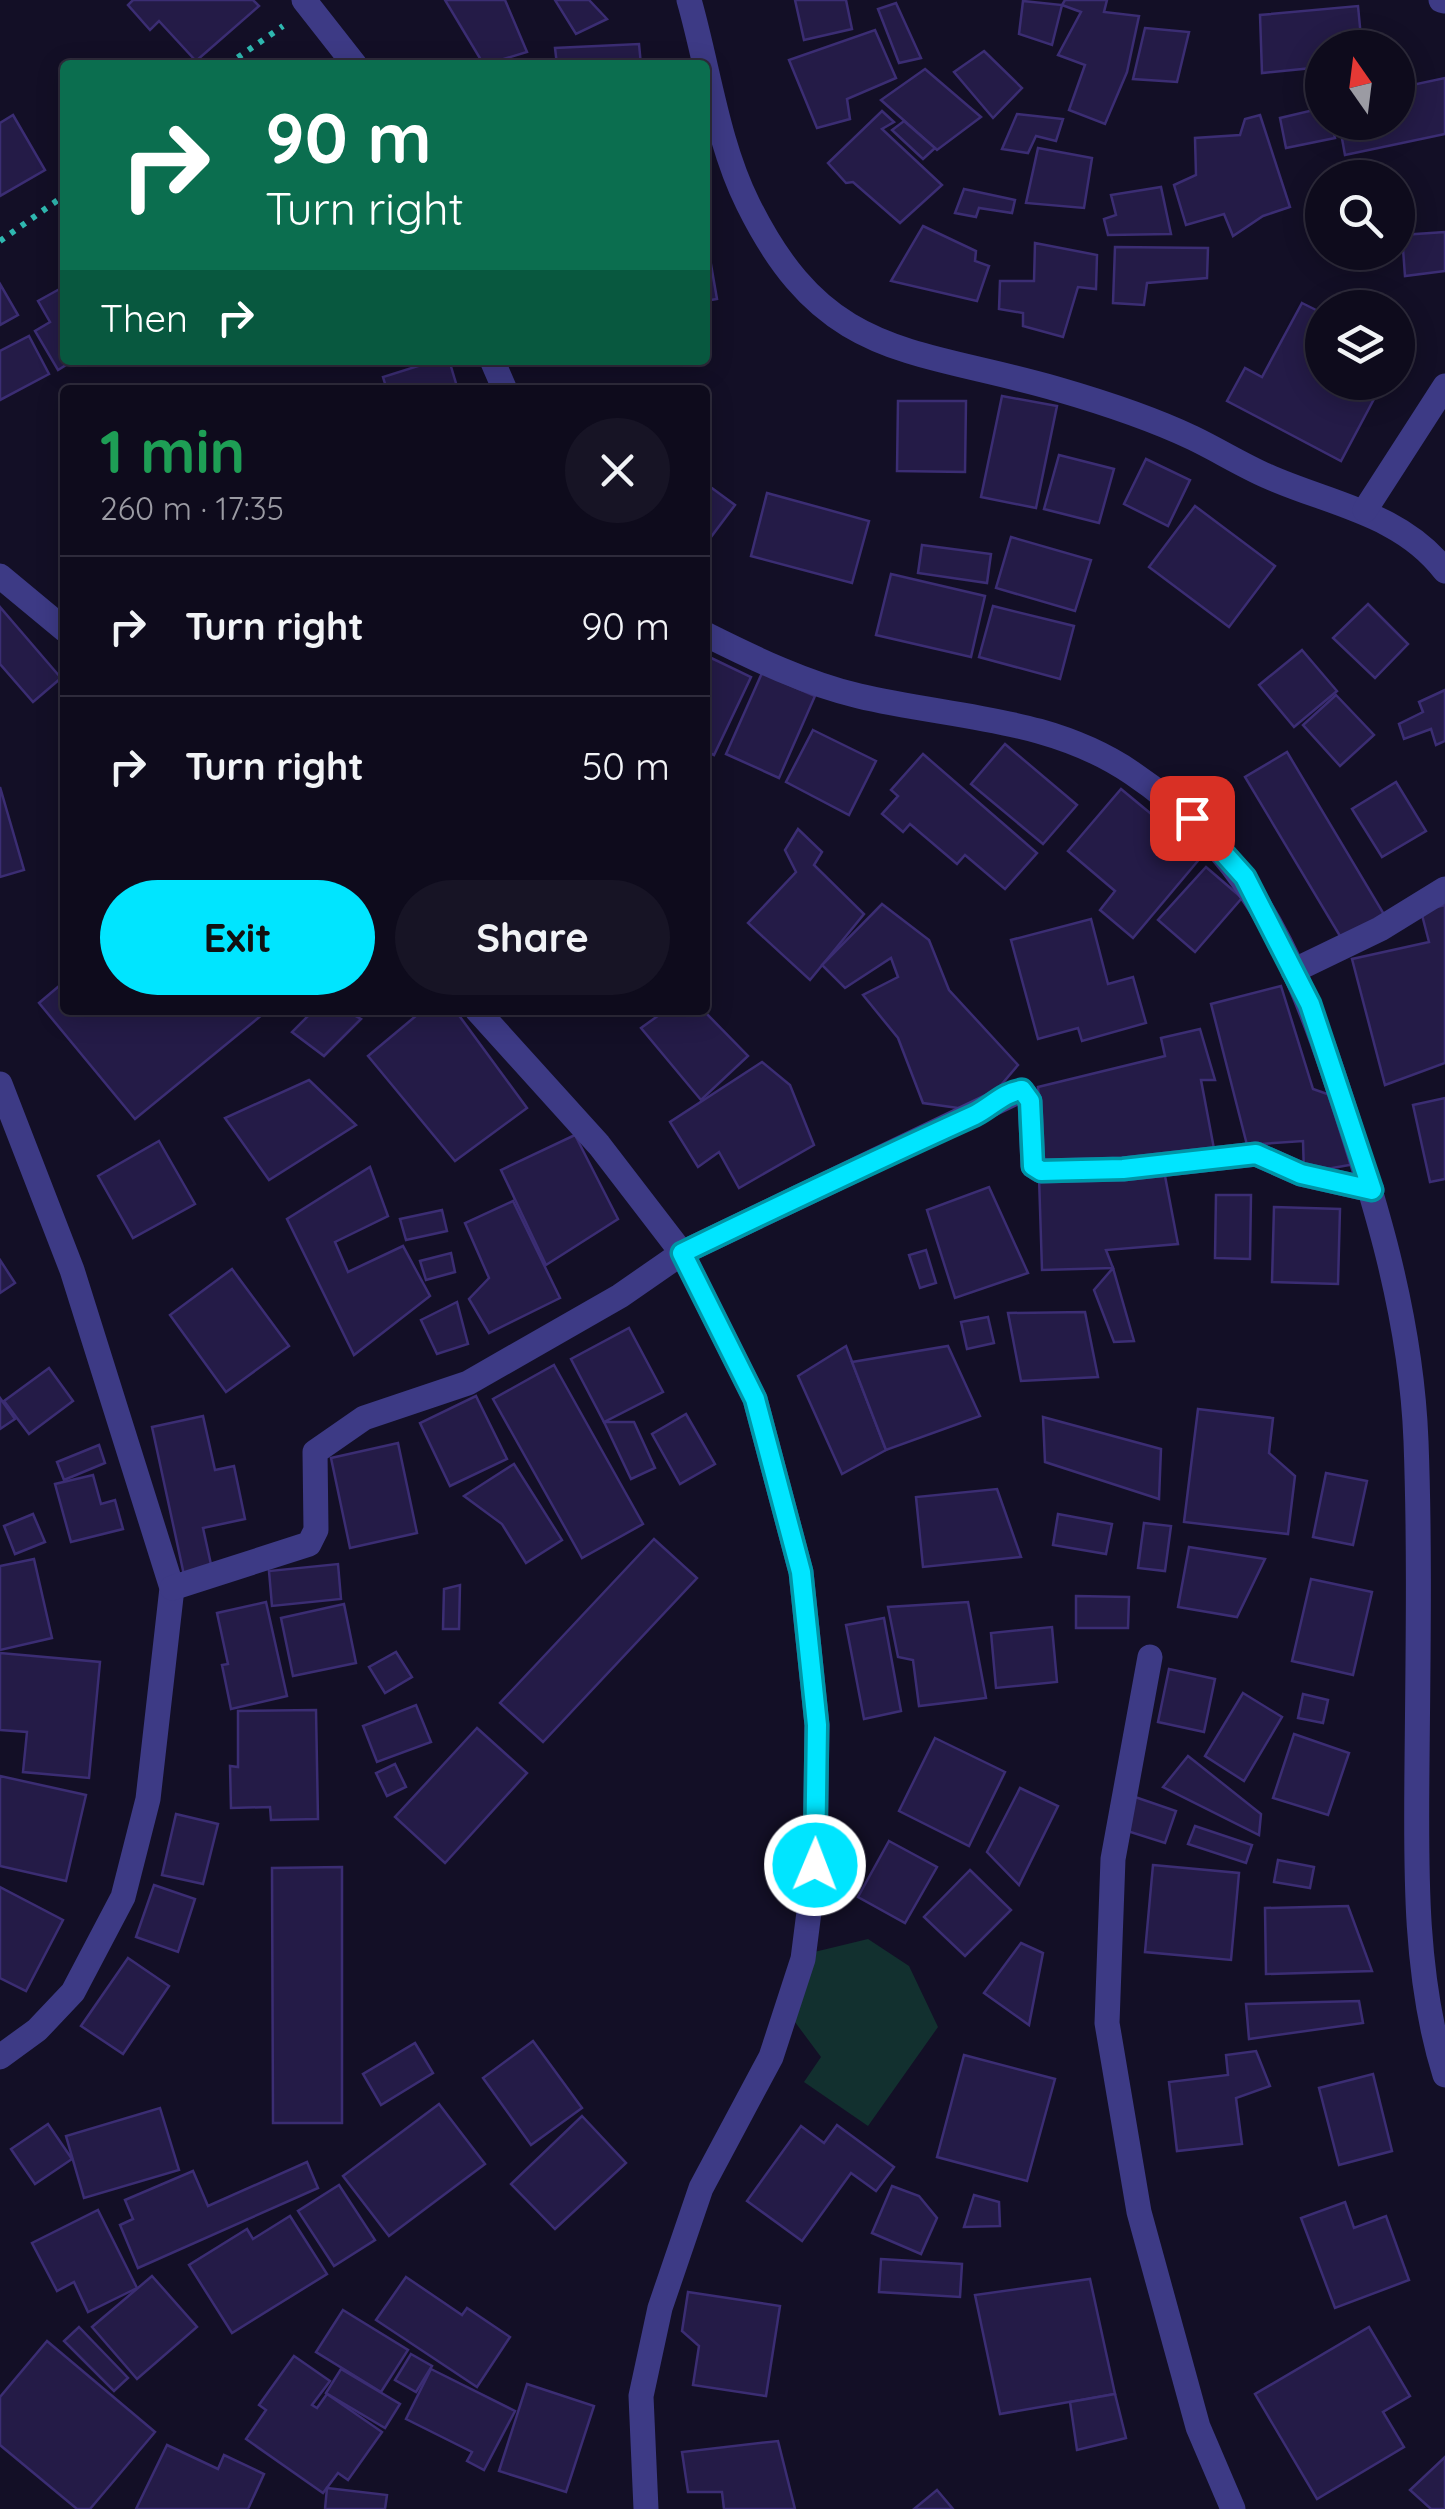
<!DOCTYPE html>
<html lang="en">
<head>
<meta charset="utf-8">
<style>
	:root { --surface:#0e0b1c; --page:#171425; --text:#f1f3f6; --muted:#9b9ba3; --line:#2e2b3b; --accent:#00e5ff }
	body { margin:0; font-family:Quicksand,sans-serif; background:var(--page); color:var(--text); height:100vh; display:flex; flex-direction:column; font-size:38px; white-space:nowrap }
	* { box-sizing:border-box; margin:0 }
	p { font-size:32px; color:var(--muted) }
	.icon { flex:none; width:55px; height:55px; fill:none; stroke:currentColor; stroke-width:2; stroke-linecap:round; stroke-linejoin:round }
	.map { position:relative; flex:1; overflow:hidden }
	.details { position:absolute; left:60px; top:385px; width:650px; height:630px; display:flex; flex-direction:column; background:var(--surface); border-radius:10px; box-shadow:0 5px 25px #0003,0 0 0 2px var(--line) }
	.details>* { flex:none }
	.banner { position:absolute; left:60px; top:60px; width:650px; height:305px; border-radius:10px; box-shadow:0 5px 25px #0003,0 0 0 2px var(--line); background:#0b6e4f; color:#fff; overflow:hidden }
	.needle { width:65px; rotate:346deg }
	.controls { position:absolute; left:1305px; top:30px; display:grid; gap:20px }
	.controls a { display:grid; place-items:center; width:110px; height:110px; border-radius:50%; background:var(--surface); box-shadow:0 5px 25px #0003,0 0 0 2px var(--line); font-size:50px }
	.pin { position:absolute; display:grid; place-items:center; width:85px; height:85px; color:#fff; margin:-42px; border-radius:20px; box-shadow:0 5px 15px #0006 }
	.me { position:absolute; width:110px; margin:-55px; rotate:1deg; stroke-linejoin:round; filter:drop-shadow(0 0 8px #0008) }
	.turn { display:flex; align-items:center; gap:35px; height:210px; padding:0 40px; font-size:45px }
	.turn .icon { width:130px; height:130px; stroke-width:2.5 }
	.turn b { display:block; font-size:70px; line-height:85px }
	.then { display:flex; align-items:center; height:95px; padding:0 40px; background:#0003; gap:20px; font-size:38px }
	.round { display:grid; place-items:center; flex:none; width:105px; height:105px; border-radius:52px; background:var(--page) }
	.summary { display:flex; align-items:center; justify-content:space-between; height:170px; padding:0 40px }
	h1 { font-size:60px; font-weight:800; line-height:75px; color:#1e9e55 }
	.cta { display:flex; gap:20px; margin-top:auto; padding:20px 40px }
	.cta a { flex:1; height:115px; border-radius:60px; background:var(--accent); color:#111; font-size:40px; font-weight:800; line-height:115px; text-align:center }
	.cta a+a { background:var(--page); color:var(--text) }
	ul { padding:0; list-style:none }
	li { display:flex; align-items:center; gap:30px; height:140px; padding:0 40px; border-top:2px solid var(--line) }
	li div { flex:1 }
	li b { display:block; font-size:38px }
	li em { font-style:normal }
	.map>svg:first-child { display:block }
	.green { fill:#12302f }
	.building { fill:#241b47; stroke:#3b2d73; stroke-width:2.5 }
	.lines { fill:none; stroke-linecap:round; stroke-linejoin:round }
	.path { stroke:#2fb8b0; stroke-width:6; stroke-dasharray:5 8; stroke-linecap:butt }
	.minor { stroke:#3d3a85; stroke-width:25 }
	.route-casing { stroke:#0095a6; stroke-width:25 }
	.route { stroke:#00e5ff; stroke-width:18 }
</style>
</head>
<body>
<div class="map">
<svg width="1445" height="2509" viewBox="0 0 1445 2509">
	<rect width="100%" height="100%" fill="#130f26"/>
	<!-- green -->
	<polygon class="green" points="868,1939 909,1966 938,2027 868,2126 804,2082 821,2057 792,2018 806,1954"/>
	<!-- building -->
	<g class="building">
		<polygon points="133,0 253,0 259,6 196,61 159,21 150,30 128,5"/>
		<polygon points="445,0 505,0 527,52 484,65"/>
		<polygon points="555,0 589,0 607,19 576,34"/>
		<polygon points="795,0 846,0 852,29 804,40"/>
		<polygon points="1065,0 1107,0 1104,12 1139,16 1127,72 1105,124 1069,110 1085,65 1058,55 1081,12 1062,5"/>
		<polygon points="1023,1 1062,5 1052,45 1019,34"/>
		<polygon points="896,3 921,58 899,63 878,9"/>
		<polygon points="1358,6 1362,48 1322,48 1322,67 1262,73 1260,15"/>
		<polygon points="1145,28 1189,32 1177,82 1133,79"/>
		<polygon points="875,30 896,78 847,99 850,119 817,128 789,60"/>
		<polygon points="639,44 641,65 557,65 555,48"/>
		<polygon points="984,51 1022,88 993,118 954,72"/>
		<polygon points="925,69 981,117 937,150 881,100"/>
		<polygon points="1445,78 1445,134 1345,155 1339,122 1398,122 1398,88"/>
		<polygon points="1322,108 1322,122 1331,122 1335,138 1286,148 1280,118"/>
		<polygon points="882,111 894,122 882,129 942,185 900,223 853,182 846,183 828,163"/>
		<polygon points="1017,114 1063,119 1056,141 1036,136 1028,153 1002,149"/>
		<polygon points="13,115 45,170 0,196 0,123"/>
		<polygon points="1260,115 1290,207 1263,216 1233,236 1224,214 1186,225 1174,185 1196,175 1195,138 1240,135 1245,119"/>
		<polygon points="904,121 935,148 923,159 892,130"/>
		<polygon points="1038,148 1092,158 1084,208 1026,203"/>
		<polygon points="1161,187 1171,234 1108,235 1104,219 1116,215 1111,195"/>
		<polygon points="964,189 1015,200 1012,213 979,208 976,217 955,213"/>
		<polygon points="923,226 976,251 975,261 989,266 977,301 891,281"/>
		<polygon points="705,230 717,299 705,301"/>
		<polygon points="1445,232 1445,271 1405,276 1402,235"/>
		<polygon points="1035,243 1097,255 1096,289 1078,287 1063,337 1023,326 1023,313 999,309 1000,281 1034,281"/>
		<polygon points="1115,247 1208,248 1207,278 1147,283 1144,305 1113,303"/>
		<polygon points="0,284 18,315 0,325"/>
		<polygon points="65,286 65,360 74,360 58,370 35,331 50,322 38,301"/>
		<polygon points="1302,303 1322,313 1322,382 1383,382 1341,461 1227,401 1245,368 1262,377"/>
		<polygon points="29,336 49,374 0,400 0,351"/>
		<polygon points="437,360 449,360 458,390 387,390 383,377"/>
		<polygon points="1002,396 1057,406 1036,508 981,497"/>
		<polygon points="898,401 966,401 965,472 897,471"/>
		<polygon points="1059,455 1114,469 1099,523 1044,509"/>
		<polygon points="1146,459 1190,480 1168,526 1124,504"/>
		<polygon points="705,483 735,505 705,545"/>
		<polygon points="767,493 869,521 852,583 751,556"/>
		<polygon points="1195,506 1275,566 1229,627 1149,567"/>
		<polygon points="1011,537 1091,560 1075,611 996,588"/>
		<polygon points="922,545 991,554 987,583 918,573"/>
		<polygon points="891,574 985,596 971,657 876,635"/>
		<polygon points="1368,604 1408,644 1375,678 1333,638"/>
		<polygon points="993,606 1074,626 1060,679 979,657"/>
		<polygon points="0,607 61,678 33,702 0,664"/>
		<polygon points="1302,650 1337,691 1294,727 1259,685"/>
		<polygon points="705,655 751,677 714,755 705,751"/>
		<polygon points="762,673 815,696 779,778 726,754"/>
		<polygon points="1445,690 1445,741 1436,745 1431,729 1404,739 1399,724 1423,712 1419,702"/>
		<polygon points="1336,695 1374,735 1340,766 1303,725"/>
		<polygon points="813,730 876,761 849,815 786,782"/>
		<polygon points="1005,744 1077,805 1043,844 971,784"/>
		<polygon points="1287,752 1385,916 1343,941 1245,777"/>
		<polygon points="923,754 1037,853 1005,889 965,855 957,864 910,824 903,832 882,814 898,796 891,790"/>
		<polygon points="1396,782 1426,831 1382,857 1352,809"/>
		<polygon points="0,787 24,870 0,877"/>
		<polygon points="1121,789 1202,856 1133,938 1100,910 1115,891 1068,851"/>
		<polygon points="798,829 822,852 814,865 864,914 810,980 748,923 796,872 785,850"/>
		<polygon points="1206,867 1242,898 1195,952 1158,920"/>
		<polygon points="882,904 929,940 949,990 1018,1065 979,1111 923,1103 898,1038 863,995 898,977 891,958 845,988 822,965"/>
		<polygon points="1445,905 1445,1063 1385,1085 1352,959 1429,942 1421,911"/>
		<polygon points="1091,919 1108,984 1133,977 1146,1023 1082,1041 1078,1028 1038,1039 1011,940"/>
		<polygon points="65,981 65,1010 268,1010 135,1119 39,1003"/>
		<polygon points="1281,986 1313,1089 1333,1096 1355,1164 1304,1173 1303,1141 1247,1145 1211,1004"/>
		<polygon points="314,1010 345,1010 361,1019 324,1056 292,1032"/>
		<polygon points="423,1010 455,1010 527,1108 455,1161 368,1056"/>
		<polygon points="666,1010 703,1010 748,1056 701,1100 641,1028"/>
		<polygon points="1200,1029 1215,1080 1201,1080 1215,1154 1044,1164 1038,1087 1165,1056 1161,1038"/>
		<polygon points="762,1062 790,1085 814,1145 739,1188 719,1152 698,1167 670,1122"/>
		<polygon points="309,1080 356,1125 269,1180 225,1118"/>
		<polygon points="1445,1098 1445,1179 1430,1182 1413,1105"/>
		<polygon points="575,1135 618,1219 546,1265 501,1170"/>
		<polygon points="159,1141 195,1204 133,1238 98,1176"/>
		<polygon points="370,1167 388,1216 335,1242 348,1272 403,1246 430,1296 354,1355 287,1219"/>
		<polygon points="1165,1176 1178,1244 1106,1250 1113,1268 1042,1270 1039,1177"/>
		<polygon points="989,1187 1028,1273 955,1298 927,1210"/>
		<polygon points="1216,1195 1251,1195 1250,1259 1215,1258"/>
		<polygon points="513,1201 560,1298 489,1333 469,1299 489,1278 465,1223"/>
		<polygon points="1274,1207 1340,1209 1338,1284 1272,1282"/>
		<polygon points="442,1210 447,1231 406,1240 400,1219"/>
		<polygon points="926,1250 936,1283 920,1288 909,1255"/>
		<polygon points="451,1253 455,1272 426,1280 420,1261"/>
		<polygon points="0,1260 15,1283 0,1293"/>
		<polygon points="1113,1268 1134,1341 1114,1342 1094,1290"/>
		<polygon points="232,1269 289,1346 226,1392 170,1315"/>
		<polygon points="457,1302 468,1344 437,1354 421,1320"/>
		<polygon points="1085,1312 1098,1377 1021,1381 1008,1313"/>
		<polygon points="988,1317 994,1343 967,1349 961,1322"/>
		<polygon points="629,1328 663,1392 604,1422 571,1359"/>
		<polygon points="846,1346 886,1450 842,1474 798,1376"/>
		<polygon points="948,1346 980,1416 886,1450 852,1362"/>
		<polygon points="554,1365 643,1524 582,1558 493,1399"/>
		<polygon points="49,1368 73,1401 29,1434 4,1401"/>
		<polygon points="476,1396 507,1459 450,1486 420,1423"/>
		<polygon points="0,1398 15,1419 0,1429"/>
		<polygon points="1198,1409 1273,1418 1269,1453 1295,1476 1288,1534 1184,1522"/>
		<polygon points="686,1414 715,1464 680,1484 652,1434"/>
		<polygon points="203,1416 215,1470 234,1466 245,1519 203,1528 212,1569 184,1575 152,1427"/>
		<polygon points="1043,1417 1161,1449 1159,1499 1045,1462"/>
		<polygon points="604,1422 634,1422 655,1468 631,1479"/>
		<polygon points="398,1443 417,1533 350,1548 331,1458"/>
		<polygon points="99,1445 105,1463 64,1480 57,1462"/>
		<polygon points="514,1464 562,1540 526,1563 502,1524 464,1496"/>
		<polygon points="1326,1473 1367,1481 1353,1545 1313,1537"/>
		<polygon points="93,1475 101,1504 115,1500 123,1529 71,1542 55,1484"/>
		<polygon points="997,1489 1021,1557 923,1567 916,1497"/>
		<polygon points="33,1514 45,1542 15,1554 4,1526"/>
		<polygon points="1058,1514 1112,1524 1106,1554 1053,1545"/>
		<polygon points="1144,1523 1171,1526 1165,1571 1138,1568"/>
		<polygon points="654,1539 697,1578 543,1742 500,1703"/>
		<polygon points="1189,1547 1265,1559 1237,1617 1178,1607"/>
		<polygon points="34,1559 52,1638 0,1650 0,1566"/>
		<polygon points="338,1564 341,1599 272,1606 269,1571"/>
		<polygon points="1311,1579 1372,1592 1353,1675 1292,1661"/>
		<polygon points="460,1585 459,1629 443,1629 444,1589"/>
		<polygon points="1076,1596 1129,1597 1128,1628 1076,1628"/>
		<polygon points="266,1602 287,1696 231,1709 222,1665 228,1664 217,1613"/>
		<polygon points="968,1602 986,1698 919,1706 913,1660 898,1657 888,1607"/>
		<polygon points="344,1604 356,1663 293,1676 281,1618"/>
		<polygon points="884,1618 901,1711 864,1719 846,1625"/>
		<polygon points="1052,1627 1057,1682 996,1688 991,1633"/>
		<polygon points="396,1652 412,1677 385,1693 369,1667"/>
		<polygon points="0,1653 100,1662 89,1778 23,1772 27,1732 0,1730"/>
		<polygon points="1169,1669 1215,1679 1204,1732 1158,1722"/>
		<polygon points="1243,1693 1282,1717 1244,1781 1205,1756"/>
		<polygon points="1303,1694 1328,1700 1323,1723 1298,1718"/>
		<polygon points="416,1705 431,1742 377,1762 363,1726"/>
		<polygon points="316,1710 318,1819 271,1820 270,1807 231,1808 230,1766 238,1767 238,1711"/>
		<polygon points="477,1728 527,1773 445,1863 395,1817"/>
		<polygon points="1294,1734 1349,1753 1328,1815 1273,1798"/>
		<polygon points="935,1738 1005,1772 969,1846 899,1811"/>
		<polygon points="1188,1756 1261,1814 1259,1835 1163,1787"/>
		<polygon points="395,1764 406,1787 387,1796 376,1773"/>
		<polygon points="0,1776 86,1795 66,1881 0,1866"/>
		<polygon points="1020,1788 1058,1806 1019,1885 987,1852"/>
		<polygon points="1135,1797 1176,1811 1165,1843 1124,1830"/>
		<polygon points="176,1814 218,1824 203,1884 162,1875"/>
		<polygon points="1195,1826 1252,1845 1246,1863 1188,1844"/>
		<polygon points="889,1841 937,1867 905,1923 858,1897"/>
		<polygon points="1278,1860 1314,1867 1310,1888 1274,1882"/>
		<polygon points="1153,1865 1239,1873 1231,1960 1145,1952"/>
		<polygon points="342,1867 342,2123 273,2123 272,1868"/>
		<polygon points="970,1870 1011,1910 965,1956 924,1917"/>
		<polygon points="154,1885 195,1899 178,1952 136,1937"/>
		<polygon points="0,1887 63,1920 26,1991 0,1978"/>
		<polygon points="1348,1906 1372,1971 1266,1974 1265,1908"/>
		<polygon points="1021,1943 1043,1953 1029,2025 984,1993"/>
		<polygon points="128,1958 169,1986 123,2054 81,2026"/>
		<polygon points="1359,2001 1363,2023 1249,2039 1246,2004"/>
		<polygon points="533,2041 582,2108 531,2145 483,2078"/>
		<polygon points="415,2043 433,2073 381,2105 363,2074"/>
		<polygon points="1256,2051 1270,2086 1236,2098 1242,2144 1177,2151 1169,2082 1228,2075 1226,2055"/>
		<polygon points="964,2055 1055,2079 1027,2181 937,2157"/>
		<polygon points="1373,2074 1392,2151 1339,2165 1319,2088"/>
		<polygon points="439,2104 485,2164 389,2236 343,2176"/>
		<polygon points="160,2108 179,2170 84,2198 66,2136"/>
		<polygon points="582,2116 626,2163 555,2229 511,2184"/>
		<polygon points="48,2124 72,2159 35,2184 11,2149"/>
		<polygon points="837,2125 894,2167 876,2191 851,2173 802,2241 747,2201 801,2126 824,2143"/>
		<polygon points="307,2162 318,2188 138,2268 120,2225 133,2219 125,2200 193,2171 208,2206"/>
		<polygon points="339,2185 375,2240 334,2266 298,2211"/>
		<polygon points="892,2186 919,2196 937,2218 921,2254 872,2233"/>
		<polygon points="974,2195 999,2202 1000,2226 964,2227"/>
		<polygon points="1345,2202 1354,2228 1386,2216 1409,2280 1335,2308 1301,2218"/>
		<polygon points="98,2210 137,2288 88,2312 74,2282 57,2291 32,2243"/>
		<polygon points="290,2216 327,2274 232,2333 189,2265 247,2229 253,2239"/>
		<polygon points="881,2259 962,2264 960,2297 879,2292"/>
		<polygon points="152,2276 197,2327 137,2379 92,2327"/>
		<polygon points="406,2277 462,2315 467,2308 510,2337 477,2387 376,2320"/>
		<polygon points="1090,2279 1115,2394 1000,2414 975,2295"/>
		<polygon points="688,2292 780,2306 766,2396 693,2385 699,2346 682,2331"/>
		<polygon points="343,2310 408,2350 381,2392 316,2352"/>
		<polygon points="79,2327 128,2378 114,2391 64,2341"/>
		<polygon points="1369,2327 1410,2396 1383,2412 1404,2447 1317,2499 1255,2394"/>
		<polygon points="47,2341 155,2432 90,2509 77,2509 0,2445 0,2397"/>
		<polygon points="411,2354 432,2366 416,2392 395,2380"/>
		<polygon points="294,2356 330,2381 312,2405 317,2408 327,2394 382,2432 348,2480 338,2473 323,2493 246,2439 266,2410 259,2405"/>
		<polygon points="341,2369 400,2404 385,2428 326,2393"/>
		<polygon points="431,2369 515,2411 484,2470 467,2461 472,2452 406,2419"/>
		<polygon points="527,2384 594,2406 566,2492 499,2471"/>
		<polygon points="1115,2394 1126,2438 1077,2450 1070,2402"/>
		<polygon points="778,2441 795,2509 724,2509 722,2492 688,2492 682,2452"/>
		<polygon points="167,2445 218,2469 224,2455 264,2474 248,2509 136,2509"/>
		<polygon points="1445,2457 1445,2509 1431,2509 1410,2490"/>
		<polygon points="327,2488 387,2495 385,2509 325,2509"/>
		<polygon points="937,2490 953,2509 914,2509"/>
	</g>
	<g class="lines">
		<!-- path -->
		<g class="path">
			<polyline points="227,65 283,26"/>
			<polyline points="0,241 65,195"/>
		</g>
		<!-- minor -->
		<g class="minor">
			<polyline points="304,0 355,65"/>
			<path d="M689,0C708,66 717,142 748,204C825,360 911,347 1057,389C1102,402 1151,418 1193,438C1218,450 1242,465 1267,476C1329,504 1401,513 1445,571"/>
			<polyline points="1441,0 1445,1"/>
			<polyline points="492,360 505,390"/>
			<polyline points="1365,510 1445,386"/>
			<polyline points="0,576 65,630"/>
			<path d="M705,634C753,658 807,684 859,696C952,718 1050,717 1132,773C1244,848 1291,949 1333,1073C1373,1194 1411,1312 1416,1441C1420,1548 1418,1656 1417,1764C1416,1867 1414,1977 1445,2075"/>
			<polyline points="1293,971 1380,929 1445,889"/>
			<polyline points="477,1010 599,1145 682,1253 755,1399 801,1572 817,1725 815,1865 803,1959 771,2057 701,2188 660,2308 641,2396 646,2509"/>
			<polyline points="0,1084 72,1270 172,1588 148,1799 123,1897 73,1992 37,2030 0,2057"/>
			<polyline points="172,1588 309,1544 316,1530 315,1452 364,1418 468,1383 620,1296 682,1253 1022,1090 1030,1101 1033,1166 1041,1171 1123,1169 1256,1154 1301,1174 1372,1190"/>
			<polyline points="1150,1657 1113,1859 1107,2023 1139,2212 1198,2427 1233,2509"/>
		</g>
	</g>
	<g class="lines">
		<!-- route casing -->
		<g class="route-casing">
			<path id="route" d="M815,1865L817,1725L801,1572L755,1399L682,1253C779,1206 876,1160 975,1115C991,1107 1004,1092 1022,1090L1030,1101L1033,1166L1041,1171L1123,1169L1256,1154L1301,1174L1372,1190L1310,1004L1245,877L1192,818"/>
		</g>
		<!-- route -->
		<use href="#route" class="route"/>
	</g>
</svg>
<div class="controls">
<a><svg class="needle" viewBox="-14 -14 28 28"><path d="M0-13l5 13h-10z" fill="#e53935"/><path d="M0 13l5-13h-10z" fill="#9b9ba3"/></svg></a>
<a><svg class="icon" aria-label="search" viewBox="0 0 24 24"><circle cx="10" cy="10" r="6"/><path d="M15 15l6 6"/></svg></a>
<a><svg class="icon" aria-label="layers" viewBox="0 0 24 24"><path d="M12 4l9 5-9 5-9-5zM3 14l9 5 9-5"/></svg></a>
</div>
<div class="pin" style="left:1192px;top:818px;background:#d93025"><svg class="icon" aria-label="arrive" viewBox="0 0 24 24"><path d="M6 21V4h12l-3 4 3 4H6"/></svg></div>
<svg class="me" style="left:815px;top:1865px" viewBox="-20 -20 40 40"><circle r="17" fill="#00e5ff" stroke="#fff" stroke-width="3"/><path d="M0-11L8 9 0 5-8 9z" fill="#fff"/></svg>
<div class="banner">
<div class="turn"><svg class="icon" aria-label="right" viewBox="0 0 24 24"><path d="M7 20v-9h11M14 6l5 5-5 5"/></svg><div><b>90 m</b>Turn right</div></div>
<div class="then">Then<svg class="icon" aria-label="right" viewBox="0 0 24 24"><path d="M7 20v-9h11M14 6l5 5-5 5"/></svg></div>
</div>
<section class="details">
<div class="summary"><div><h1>1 min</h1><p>260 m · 17:35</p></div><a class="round"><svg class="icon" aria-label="close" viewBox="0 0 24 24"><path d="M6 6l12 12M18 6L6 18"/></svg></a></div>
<ul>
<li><svg class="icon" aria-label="right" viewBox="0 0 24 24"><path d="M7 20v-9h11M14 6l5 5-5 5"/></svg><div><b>Turn right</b></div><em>90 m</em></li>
<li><svg class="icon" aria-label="right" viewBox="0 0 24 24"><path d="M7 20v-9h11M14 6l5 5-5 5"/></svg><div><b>Turn right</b></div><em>50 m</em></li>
</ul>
<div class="cta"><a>Exit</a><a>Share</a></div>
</section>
</div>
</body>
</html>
